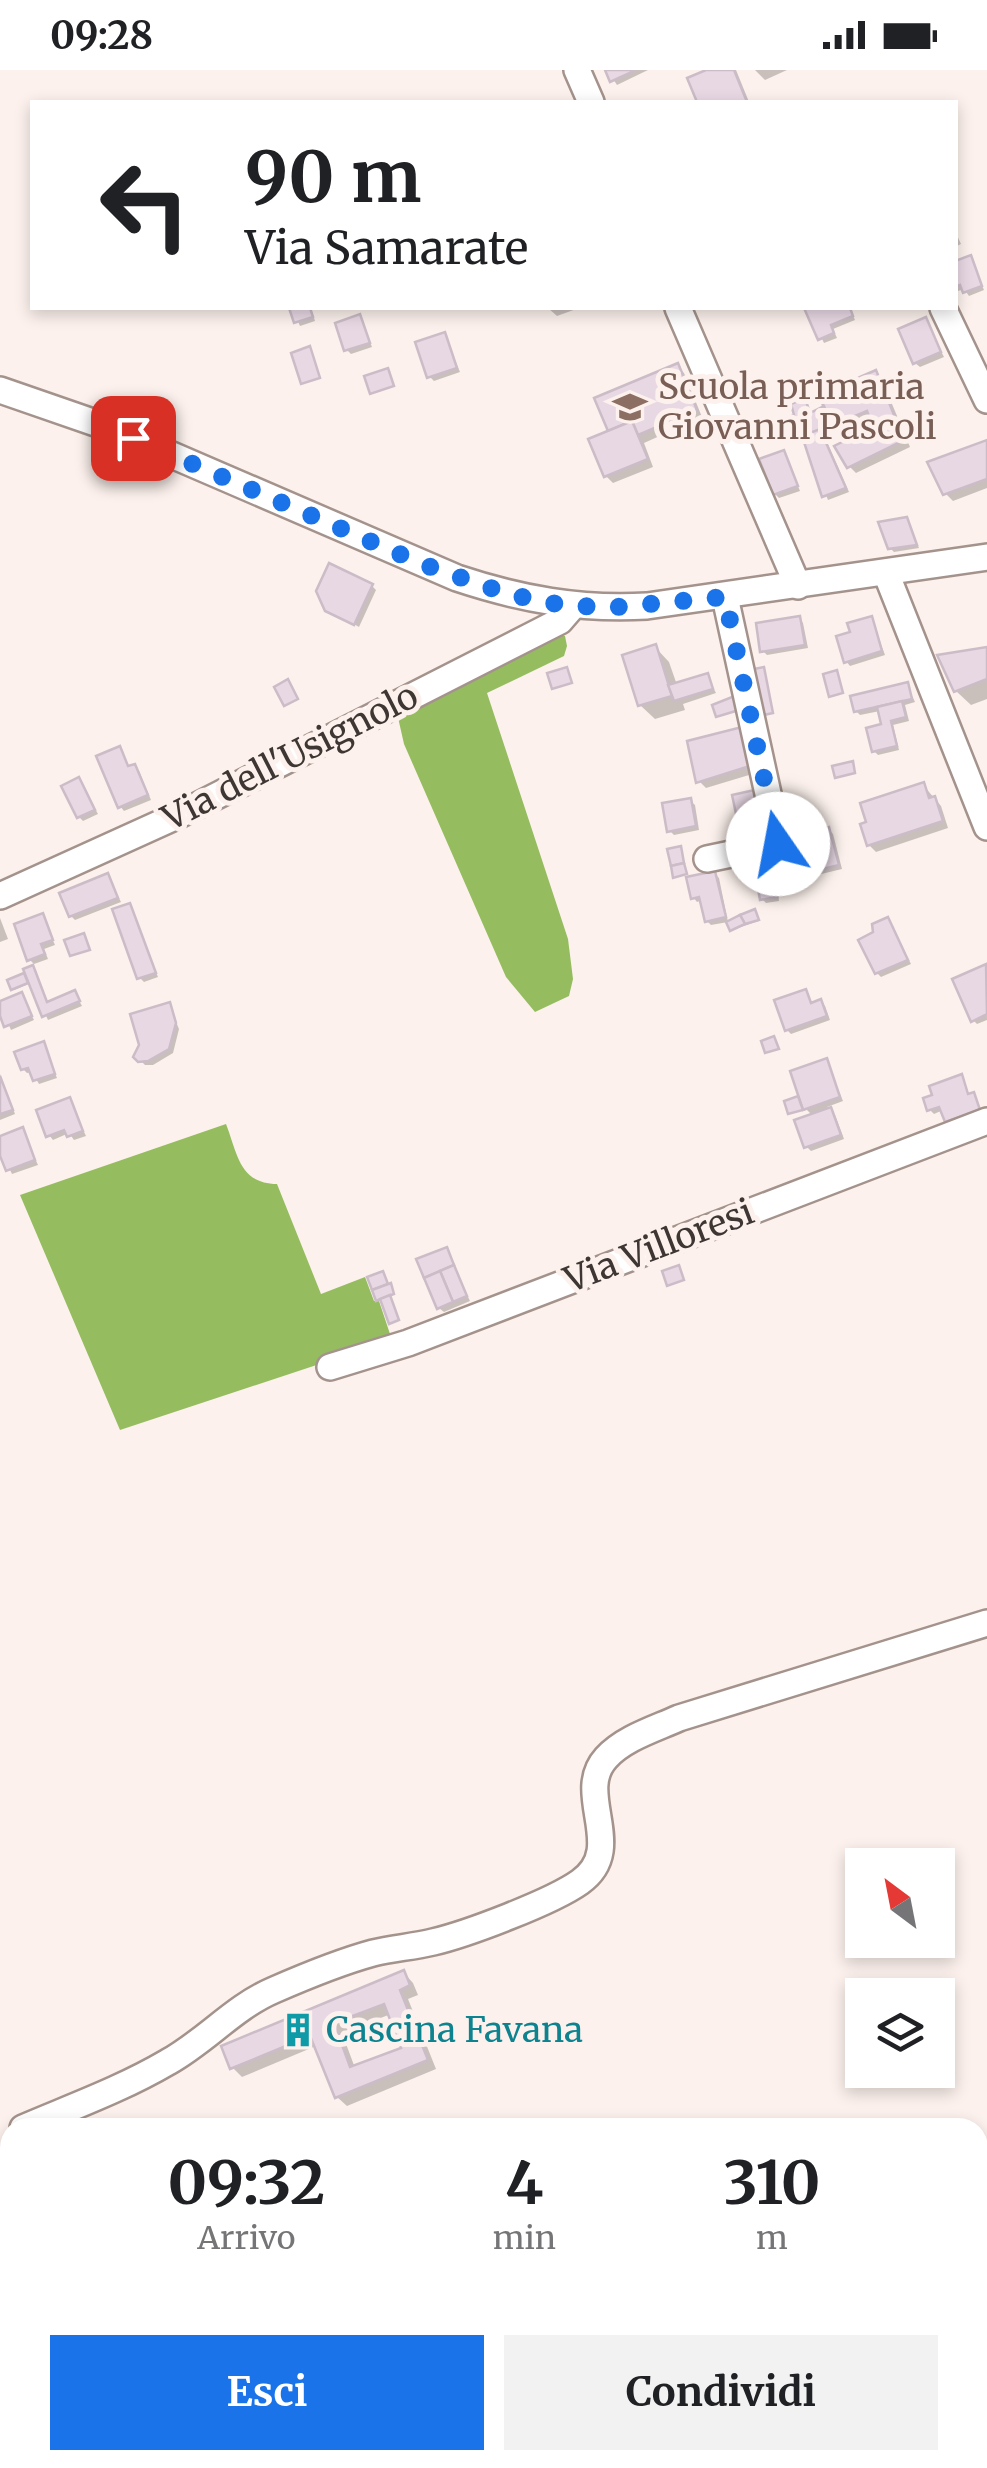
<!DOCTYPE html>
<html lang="it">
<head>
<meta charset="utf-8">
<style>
	:root { --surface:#fff; --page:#f2f2f2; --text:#202124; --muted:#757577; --accent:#1a73e8 }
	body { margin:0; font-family:Merriweather,serif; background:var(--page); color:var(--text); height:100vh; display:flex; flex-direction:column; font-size:38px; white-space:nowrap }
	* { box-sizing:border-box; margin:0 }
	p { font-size:32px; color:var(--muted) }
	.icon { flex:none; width:55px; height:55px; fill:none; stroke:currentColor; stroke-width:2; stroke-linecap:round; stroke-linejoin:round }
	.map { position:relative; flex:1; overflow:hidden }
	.side { position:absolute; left:0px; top:2048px; width:988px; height:352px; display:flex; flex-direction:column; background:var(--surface); border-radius:30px 30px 0 0; box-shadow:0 5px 15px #0003 }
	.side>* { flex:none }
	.hud { position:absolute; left:30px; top:30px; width:928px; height:210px; border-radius:0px; box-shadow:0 5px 15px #0003; background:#fff; color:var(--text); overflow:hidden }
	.needle { width:65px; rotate:328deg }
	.controls { position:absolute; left:845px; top:1778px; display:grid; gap:20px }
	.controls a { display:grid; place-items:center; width:110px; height:110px; border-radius:0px; background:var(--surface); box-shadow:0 5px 15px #0003; font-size:50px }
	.pin { position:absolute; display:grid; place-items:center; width:85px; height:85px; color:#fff; margin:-42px; border-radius:20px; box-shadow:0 5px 15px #0006 }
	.me { position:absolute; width:110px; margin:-55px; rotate:348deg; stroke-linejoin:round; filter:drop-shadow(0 0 8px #0008) }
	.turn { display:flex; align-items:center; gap:35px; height:210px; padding:0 50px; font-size:45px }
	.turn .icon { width:130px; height:130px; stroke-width:2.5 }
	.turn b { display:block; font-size:70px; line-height:85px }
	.eta { display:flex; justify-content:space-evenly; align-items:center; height:170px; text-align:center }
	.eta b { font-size:60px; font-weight:700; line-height:70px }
	.action { display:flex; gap:20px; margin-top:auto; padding:20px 50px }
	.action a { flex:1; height:115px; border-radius:0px; background:var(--accent); color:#fff; font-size:40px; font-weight:700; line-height:115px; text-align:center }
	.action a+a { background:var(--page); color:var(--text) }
	.status { display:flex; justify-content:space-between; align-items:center; height:70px; padding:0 50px; background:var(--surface); direction:ltr }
	.status svg { height:28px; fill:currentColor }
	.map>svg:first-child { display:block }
	.forest { fill:#95bd60 }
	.shadow { fill:#0003; fill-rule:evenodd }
	.building { fill:#e8d8e4; stroke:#cbbcc8; stroke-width:2.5; fill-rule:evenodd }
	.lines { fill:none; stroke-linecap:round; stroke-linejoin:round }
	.minor-casing { stroke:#a4938c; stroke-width:30 }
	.minor { stroke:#fff; stroke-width:25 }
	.route { stroke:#1a73e8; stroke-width:18; stroke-dasharray:0 32.4 }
	.labels { text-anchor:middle; stroke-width:10; stroke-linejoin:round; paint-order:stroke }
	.education-label { font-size:35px; fill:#785e54; stroke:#fcf1ec; text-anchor:start }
	.street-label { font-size:35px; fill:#3d3633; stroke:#fcf1ec }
	.culture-label { font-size:35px; fill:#0d838f; stroke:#fcf1ec; text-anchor:start }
</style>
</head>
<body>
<div class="status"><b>09:28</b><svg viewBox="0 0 49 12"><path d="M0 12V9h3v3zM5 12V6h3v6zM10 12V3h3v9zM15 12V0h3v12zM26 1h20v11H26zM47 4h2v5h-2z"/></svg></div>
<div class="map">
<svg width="987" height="2398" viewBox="0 0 987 2398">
	<rect width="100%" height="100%" fill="#fcf1ec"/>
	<!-- forest -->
	<g class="forest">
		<polygon points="555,565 565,566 567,576 564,586 487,623 568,869 573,909 569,926 535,942 506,907 404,674 397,643"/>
		<path d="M226,1054C238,1085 239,1113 277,1114L321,1224L365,1207L374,1231H379L392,1270L120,1360L20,1125Z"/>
	</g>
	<!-- shadow -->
	<g class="shadow">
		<polygon points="607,0 648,0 617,15"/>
		<polygon points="713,0 736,0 749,32 700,32 691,9"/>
		<polygon points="755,0 787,0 765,10"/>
		<polygon points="955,161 961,174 955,177"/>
		<polygon points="970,188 984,220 969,226 964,219 955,222 955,194"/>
		<polygon points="292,238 311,238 315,251 300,256"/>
		<polygon points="548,238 579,238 557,246"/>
		<polygon points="807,238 850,238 855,250 833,259 837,268 824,273"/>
		<polygon points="360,247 372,277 351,284 347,280"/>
		<polygon points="925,250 944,287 920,297 915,293"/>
		<polygon points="444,265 460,302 434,311 429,306"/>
		<polygon points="677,296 684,303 702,347 644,373 653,397 613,413 606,406 611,362"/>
		<polygon points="875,303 882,310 910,377 856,403 849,396 876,358 872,348 841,361 831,352 834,360 823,363 849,422 828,430 800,360 789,365 785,360 804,331 812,345"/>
		<polygon points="987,373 987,418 953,431 946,424"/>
		<polygon points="784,383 800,421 779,428 775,424"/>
		<polygon points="906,449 919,478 894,482 890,478"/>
		<polygon points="372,516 376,520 359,557 327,539"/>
		<polygon points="799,548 803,553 808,578 767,585 763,581"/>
		<polygon points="871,549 885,585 850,596 846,591 853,563"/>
		<polygon points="655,577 669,592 677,615 707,606 716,623 683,634 685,640 655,649 640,635"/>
		<polygon points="987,580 987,629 971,635 956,621"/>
		<polygon points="907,615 915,632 905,635 909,651 893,655 899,680 878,685 874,681 884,656 880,641 860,645 856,641"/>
		<polygon points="741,660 759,702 706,718 699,711"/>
		<polygon points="119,679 130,698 135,696 139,701 151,730 124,741 120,736"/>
		<polygon points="79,710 98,744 83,751 79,747"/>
		<polygon points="923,715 941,736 948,758 876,782 869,775"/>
		<polygon points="690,731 695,735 699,760 674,765 670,761"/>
		<polygon points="829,760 833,764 842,799 813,806 809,802"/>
		<polygon points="780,789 784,793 789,820 778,822 779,831 766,833 762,829"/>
		<polygon points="714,803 719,808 728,852 711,855 707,851 702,830 697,832 693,827"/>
		<polygon points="108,806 121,832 75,850 71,846"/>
		<polygon points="130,836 158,907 144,912 140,908"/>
		<polygon points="756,843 759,851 732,860"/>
		<polygon points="42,846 55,875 44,879 48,889 34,894 29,889"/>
		<polygon points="0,848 8,869 0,872"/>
		<polygon points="891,855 911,894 881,907 877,903 876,863"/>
		<polygon points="986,897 987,950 977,954 973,950"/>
		<polygon points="32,898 49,934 75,923 82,936 48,950 31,913 14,920 10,912 27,905"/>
		<polygon points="805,922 812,935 820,932 825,936 830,950 791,964 787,960"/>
		<polygon points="21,925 34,950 11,960 0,933"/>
		<polygon points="169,935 179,959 173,983 153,995 145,995 136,986"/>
		<polygon points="43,974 57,1008 39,1014 32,1002 27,1003 23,999"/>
		<polygon points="826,991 843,1031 827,1037 835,1045 844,1069 811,1081 806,1076 813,1046 807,1040 791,1043 798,1029 805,1036"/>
		<polygon points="0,1004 15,1044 0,1050"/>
		<polygon points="961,1007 970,1026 977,1029 982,1044 951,1055 943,1040 934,1044 930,1040"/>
		<polygon points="69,1030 86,1066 74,1070 69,1063 53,1070 49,1065"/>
		<polygon points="22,1060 38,1095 12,1104 0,1079 0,1069"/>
		<polygon points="446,1180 470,1231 444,1242 439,1238"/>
		<path d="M404,1903L413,1913L418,1925L408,1929L436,1999L347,2036L337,2027L316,1976L242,2007L232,1997ZM391,1944L404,1979L355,1998L342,1963Z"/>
	</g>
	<!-- building -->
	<g class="building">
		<polygon points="605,0 636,0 610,12"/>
		<polygon points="706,0 734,0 747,32 697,32 687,8"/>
		<polygon points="971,185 982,216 963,223 960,215 955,217 955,191"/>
		<polygon points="289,238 310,238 313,247 294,253"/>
		<polygon points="804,238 850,238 853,246 831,255 834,263 818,270"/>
		<polygon points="360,244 370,273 344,281 335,253"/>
		<polygon points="926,247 941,282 913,294 898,259"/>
		<polygon points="445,262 457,298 427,308 415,272"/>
		<polygon points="310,276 320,308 301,314 291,283"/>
		<polygon points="678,293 697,340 638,365 632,351 608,361 594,328"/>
		<polygon points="388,298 394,316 370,324 364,306"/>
		<polygon points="876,300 904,370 847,398 834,376 873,357 867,341 831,356 819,325"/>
		<polygon points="805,328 810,343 824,336 831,356 802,366 796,357 782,362 780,351 794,345 791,334"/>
		<polygon points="632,351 648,389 604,407 588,369"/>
		<polygon points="820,359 846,418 822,427 802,366"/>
		<polygon points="987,370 987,409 943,425 927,392"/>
		<polygon points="784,380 798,416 773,425 759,389"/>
		<polygon points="907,447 917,475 888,479 878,452"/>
		<polygon points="329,493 373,514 354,555 325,541 316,521"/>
		<polygon points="800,546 805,575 760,582 756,553"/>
		<polygon points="872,546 882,581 844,593 836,566 850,562 847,553"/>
		<polygon points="656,574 672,626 638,636 622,585"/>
		<polygon points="987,577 987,609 954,622 937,585"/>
		<polygon points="567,597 572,613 552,619 547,603"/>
		<polygon points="764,597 773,643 759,646 749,600"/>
		<polygon points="837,600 843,623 829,627 823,604"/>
		<polygon points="708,603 713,619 674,631 668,615"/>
		<polygon points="288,609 298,629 284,636 274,617"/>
		<polygon points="908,612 912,629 854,642 850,626"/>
		<polygon points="737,625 739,640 716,647 712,635"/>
		<polygon points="902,631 906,647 891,651 897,676 872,682 866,658 881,654 877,637"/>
		<polygon points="742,657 753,695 696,713 687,671"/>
		<polygon points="120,676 128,696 135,694 148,725 118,738 96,686"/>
		<polygon points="853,691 855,703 835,708 832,696"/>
		<polygon points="79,707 95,740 77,748 61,716"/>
		<polygon points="924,712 929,728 935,726 943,751 867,776 860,754 866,752 860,733"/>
		<polygon points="759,719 769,766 742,772 732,725"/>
		<polygon points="691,728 696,756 667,762 662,733"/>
		<polygon points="829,757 839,795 807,803 797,765"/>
		<polygon points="681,776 684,793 671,796 667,779"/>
		<polygon points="781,786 786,817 775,819 777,827 760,830 753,791"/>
		<polygon points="684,793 687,804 673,808 671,796"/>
		<polygon points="715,801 726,847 705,852 699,827 691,829 686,807"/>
		<polygon points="108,803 118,828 69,847 59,823"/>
		<polygon points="130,833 156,903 137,909 112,839"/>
		<polygon points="755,839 759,850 745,854 740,845"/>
		<polygon points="43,843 53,870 41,874 45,884 27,891 14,854"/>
		<polygon points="740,845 745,854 730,861 726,852"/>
		<polygon points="888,847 908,890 875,904 858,870 873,862 872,854"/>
		<polygon points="84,863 90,880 70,886 64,870"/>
		<polygon points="986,894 987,944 971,952 952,909"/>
		<polygon points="33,895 47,932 75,920 80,931 42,947 23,899"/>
		<polygon points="24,903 28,913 11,920 7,910"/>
		<polygon points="806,919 811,933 821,929 827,946 785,961 774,930"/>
		<polygon points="22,922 32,946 4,957 0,946 0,931"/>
		<polygon points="170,932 176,953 169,979 148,991 138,992 133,987 139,975 130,944"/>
		<polygon points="774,966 779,979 765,983 761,971"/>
		<polygon points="44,971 55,1004 33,1011 28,998 21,1000 14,982"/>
		<polygon points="827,988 840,1027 803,1040 790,1001"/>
		<polygon points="962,1004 968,1024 974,1022 980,1040 945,1052 939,1037 927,1041 923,1028 932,1025 929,1016"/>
		<polygon points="0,1006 13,1040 0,1044"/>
		<polygon points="798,1026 803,1040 788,1044 784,1031"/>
		<polygon points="70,1027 83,1061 67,1067 64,1060 46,1067 36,1040"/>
		<polygon points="831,1037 841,1065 804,1078 794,1050"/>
		<polygon points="23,1057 35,1090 6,1101 0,1086 0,1066"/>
		<polygon points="447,1177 454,1195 424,1208 416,1189"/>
		<polygon points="454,1195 467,1226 453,1232 440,1201"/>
		<polygon points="679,1195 684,1210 667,1216 662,1201"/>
		<polygon points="383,1201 388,1214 372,1220 367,1207"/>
		<polygon points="440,1201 453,1232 437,1239 424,1208"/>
		<polygon points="391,1213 394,1224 376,1231 372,1220"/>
		<polygon points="390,1225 399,1250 389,1254 380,1229"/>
		<path d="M404,1900L410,1915L400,1920L428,1990L335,2028L310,1966L230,1999L221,1976ZM384,1934L401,1978L350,1997L334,1953Z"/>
		<polygon points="622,2390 729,2390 732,2398 625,2398"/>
		<polygon points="749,2390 798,2390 801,2398 752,2398"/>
	</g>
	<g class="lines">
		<!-- minor casing -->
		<g class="minor-casing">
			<g id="minor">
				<polyline points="577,0 591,32"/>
				<polyline points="678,238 798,516"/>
				<polyline points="943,238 987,330"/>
				<path d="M0,320L107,357L457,508C520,529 580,540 647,536L987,487"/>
				<polyline points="886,503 987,757"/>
				<polyline points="707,789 779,774 725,527"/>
				<polyline points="0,826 181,744 560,551 573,536"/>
				<polyline points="330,1297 408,1273 987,1051"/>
				<path d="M23,2058C72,2037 122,2019 168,1992C206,1971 234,1937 274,1920C306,1906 340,1892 373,1883C393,1878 413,1877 433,1872C467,1864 552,1832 580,1812C628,1778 573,1724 606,1688C624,1668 655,1659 679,1648L987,1553"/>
			</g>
		</g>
		<!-- minor -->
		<use href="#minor" class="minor"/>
	</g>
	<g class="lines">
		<!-- route -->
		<polyline class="route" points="133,368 425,495 508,524 550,533 606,538 725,527 778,774"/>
	</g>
	<!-- icons -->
	<defs>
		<g id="school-bare" transform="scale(2.7)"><path d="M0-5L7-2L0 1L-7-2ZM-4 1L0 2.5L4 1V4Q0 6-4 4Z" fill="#8d6e63" stroke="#fcf1ec" stroke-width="2.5" paint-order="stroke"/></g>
		<g id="building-bare" transform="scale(2.7)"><path d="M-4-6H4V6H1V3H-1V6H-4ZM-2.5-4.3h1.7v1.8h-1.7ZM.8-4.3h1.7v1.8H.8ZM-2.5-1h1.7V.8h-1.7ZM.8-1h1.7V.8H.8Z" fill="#0f9aa8" stroke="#fcf1ec" stroke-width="2.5" paint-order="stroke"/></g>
	</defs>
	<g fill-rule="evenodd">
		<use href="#school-bare" x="630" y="337"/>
		<use href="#building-bare" x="298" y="1960"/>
	</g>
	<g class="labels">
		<!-- education labels -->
		<g class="education-label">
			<text x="658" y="329">Scuola primaria<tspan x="658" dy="40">Giovanni Pascoli</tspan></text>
		</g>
		<!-- street labels -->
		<g class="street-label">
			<text transform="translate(290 687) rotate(-27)" y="12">Via dell'Usignolo</text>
			<text transform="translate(659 1176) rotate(-21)" y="12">Via Villoresi</text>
		</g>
		<!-- culture labels -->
		<g class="culture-label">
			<text x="326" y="1972">Cascina Favana</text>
		</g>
	</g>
</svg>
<div class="controls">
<a><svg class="needle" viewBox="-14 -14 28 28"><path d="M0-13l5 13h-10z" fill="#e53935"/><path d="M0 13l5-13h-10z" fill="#757577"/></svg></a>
<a><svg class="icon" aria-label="layers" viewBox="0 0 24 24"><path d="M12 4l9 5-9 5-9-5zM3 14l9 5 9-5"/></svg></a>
</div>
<div class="pin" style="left:133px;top:368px;background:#d93025"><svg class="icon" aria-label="arrive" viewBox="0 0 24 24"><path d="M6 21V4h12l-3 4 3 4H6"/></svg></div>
<svg class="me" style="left:778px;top:774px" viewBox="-20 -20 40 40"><circle r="19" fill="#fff"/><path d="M0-13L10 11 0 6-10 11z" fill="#1a73e8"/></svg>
<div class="hud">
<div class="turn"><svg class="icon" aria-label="left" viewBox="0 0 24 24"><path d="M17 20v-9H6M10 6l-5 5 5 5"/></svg><div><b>90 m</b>Via Samarate</div></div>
</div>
<section class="side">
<div class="eta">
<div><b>09:32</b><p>Arrivo</p></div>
<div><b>4</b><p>min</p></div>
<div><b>310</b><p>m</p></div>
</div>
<div class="action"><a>Esci</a><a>Condividi</a></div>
</section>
</div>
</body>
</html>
